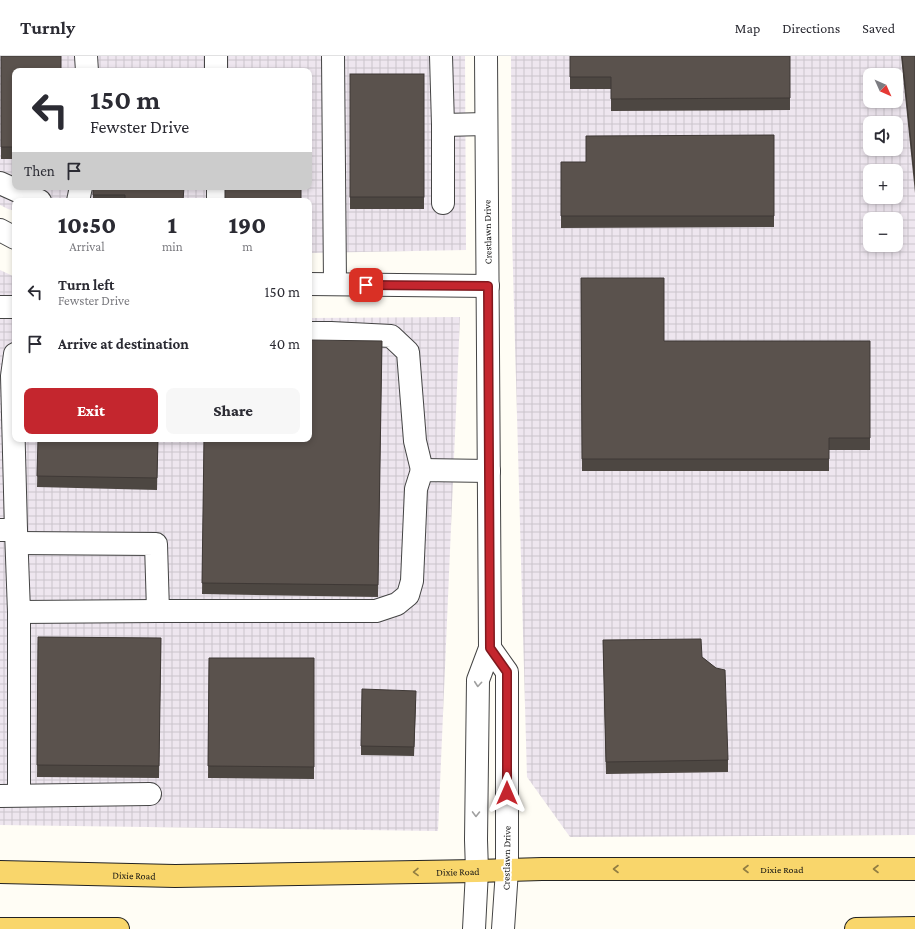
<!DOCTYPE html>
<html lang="en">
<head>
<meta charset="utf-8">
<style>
	:root { --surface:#fff; --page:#f7f7f7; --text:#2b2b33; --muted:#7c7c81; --line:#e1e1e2; --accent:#c4262e }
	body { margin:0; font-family:"Crimson Pro",serif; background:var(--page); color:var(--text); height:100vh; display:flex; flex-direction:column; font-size:15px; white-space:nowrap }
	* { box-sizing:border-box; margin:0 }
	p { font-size:13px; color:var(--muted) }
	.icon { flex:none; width:22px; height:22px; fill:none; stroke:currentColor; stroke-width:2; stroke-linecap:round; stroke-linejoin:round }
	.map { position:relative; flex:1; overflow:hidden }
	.details { position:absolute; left:12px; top:142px; width:300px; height:244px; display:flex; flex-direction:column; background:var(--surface); border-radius:8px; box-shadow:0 2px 6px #0003 }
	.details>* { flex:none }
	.hud { position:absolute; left:12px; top:12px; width:300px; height:122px; border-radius:8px; box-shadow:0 2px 6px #0003; background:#fff; color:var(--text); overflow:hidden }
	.needle { width:26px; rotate:135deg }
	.tools { position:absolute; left:863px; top:12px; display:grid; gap:8px }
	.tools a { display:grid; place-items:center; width:40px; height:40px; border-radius:8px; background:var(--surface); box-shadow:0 2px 6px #0003; font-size:20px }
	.pin { position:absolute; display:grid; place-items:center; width:34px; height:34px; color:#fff; margin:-17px; border-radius:8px; box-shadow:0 2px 6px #0006 }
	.me { position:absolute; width:44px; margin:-22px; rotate:0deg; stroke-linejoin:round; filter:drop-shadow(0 0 3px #0008) }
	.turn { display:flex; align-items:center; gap:14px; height:84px; padding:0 12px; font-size:18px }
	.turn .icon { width:52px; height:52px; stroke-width:2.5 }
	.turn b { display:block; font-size:28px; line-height:34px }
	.then { display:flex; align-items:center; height:38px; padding:0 12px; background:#0003; gap:8px; font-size:15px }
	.eta { display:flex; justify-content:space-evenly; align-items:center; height:68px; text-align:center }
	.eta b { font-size:24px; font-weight:800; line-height:28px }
	.primary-button { display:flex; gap:8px; margin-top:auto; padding:8px 12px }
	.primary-button a { flex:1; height:46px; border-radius:8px; background:var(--accent); color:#fff; font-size:16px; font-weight:800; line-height:46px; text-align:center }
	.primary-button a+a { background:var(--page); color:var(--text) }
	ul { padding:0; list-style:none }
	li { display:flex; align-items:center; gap:12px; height:52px; padding:0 12px }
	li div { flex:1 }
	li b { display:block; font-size:15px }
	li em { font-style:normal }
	header { display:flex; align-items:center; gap:24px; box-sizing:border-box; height:56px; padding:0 20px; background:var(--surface); border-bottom:1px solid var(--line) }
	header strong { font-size:19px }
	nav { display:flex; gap:22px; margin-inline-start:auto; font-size:14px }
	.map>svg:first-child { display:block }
	.industrial { fill:url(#industrial-grid); fill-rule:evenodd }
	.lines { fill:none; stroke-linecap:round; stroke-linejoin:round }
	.minor-casing { stroke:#444; stroke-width:24 }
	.major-casing { stroke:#222; stroke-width:24 }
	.minor { stroke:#fff; stroke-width:22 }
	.major { stroke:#f9d66b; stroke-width:22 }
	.wall { fill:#4d4742 }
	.building { fill:#5a524d; stroke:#3f3936 }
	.oneway { stroke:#a0a0a0 }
	.oneway2 { stroke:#917d42 }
	.route-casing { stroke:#7f191e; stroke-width:10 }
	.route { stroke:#c4262e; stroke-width:7 }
	.labels { text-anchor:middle; stroke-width:4; stroke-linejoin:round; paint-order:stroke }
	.street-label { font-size:10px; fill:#111; stroke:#fff }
</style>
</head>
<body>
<header>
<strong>Turnly</strong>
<nav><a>Map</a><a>Directions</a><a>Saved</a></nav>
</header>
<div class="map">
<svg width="915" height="873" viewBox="0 0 915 873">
	<defs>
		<pattern id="industrial-grid" width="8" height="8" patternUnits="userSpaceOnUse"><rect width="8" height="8" fill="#eee6ef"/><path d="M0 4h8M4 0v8" fill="none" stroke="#cbc4cc"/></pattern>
	</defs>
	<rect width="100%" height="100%" fill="#fffdf5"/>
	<!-- industrial -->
	<g class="industrial">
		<path d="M0,0H465L466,194L309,197V145H15V155L8,153L0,149ZM15,15H309V131H15Z"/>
		<path d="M511,0H915V779L570,781L527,721L512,178ZM870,19H896V45H870ZM870,67H896V93H870ZM870,115H896V141H870ZM870,163H896V189H870Z"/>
		<polygon points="0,214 15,221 15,383 309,383 309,262 460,261 438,775 0,769"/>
	</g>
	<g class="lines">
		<!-- minor casing -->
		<g class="minor-casing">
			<g id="minor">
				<polyline points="86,0 87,15"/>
				<polyline points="216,0 216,15"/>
				<polyline points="333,0 335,228"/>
				<polyline points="441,0 443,69 443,147"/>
				<polyline points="443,69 486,68"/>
				<polyline points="0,127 40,145"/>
				<polyline points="218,131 218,145"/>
				<polyline points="78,145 81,131"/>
				<polyline points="0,174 15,182"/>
				<polyline points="309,228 488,230"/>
				<polyline points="0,251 15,251"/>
				<polyline points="309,277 331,277 391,280 408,296 415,385 422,414"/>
				<polyline points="15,298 12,320 16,474"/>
				<polyline points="0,474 16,474 19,556 158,555 376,555 397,548 408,539 412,525 416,433 422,414 489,415"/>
				<polyline points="17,487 156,488 158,555"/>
				<polyline points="19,556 19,739"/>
				<polyline points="490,592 507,616 507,814 503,873"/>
				<polyline points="0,740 150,738"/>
				<polyline points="474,873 477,815 476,784 478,624 490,592 486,0"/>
			</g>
		</g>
		<!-- major casing -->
		<g class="major-casing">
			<g id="major">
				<path id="s1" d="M0,816L175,820L477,815L542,813H915"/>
				<polyline points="0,873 118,873"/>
				<polyline points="856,873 915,872"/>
			</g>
		</g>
		<!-- minor -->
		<use href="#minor" class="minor"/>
		<!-- major -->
		<use href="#major" class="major"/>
	</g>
	<!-- wall -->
	<g class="wall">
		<polygon points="1,0 15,15 15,103 1,103"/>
		<polygon points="570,0 790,0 790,54 611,55 611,33 570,33"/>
		<polygon points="901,0 915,0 915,137"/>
		<rect x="350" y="18" width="74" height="135"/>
		<polygon points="774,79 774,171 561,172 561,106 586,106"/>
		<polygon points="93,131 184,145 93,145"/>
		<polygon points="581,222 664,285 870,285 870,394 829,394 829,415 582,415"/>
		<polygon points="382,285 378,541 202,538 204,383"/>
		<polygon points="38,383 158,383 157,434 37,431"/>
		<polygon points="38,581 161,582 159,722 37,721"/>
		<polygon points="603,584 702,601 716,612 728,704 728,716 606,718"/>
		<polygon points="209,602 314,602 314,723 208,722"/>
		<polygon points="416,644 414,700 361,699 361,690"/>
	</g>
	<!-- building -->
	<g class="building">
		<polygon points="1,0 61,0 61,15 15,15 15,91 1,91"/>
		<polygon points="570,0 790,0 790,42 611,43 611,21 570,21"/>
		<polygon points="902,0 915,0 915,125"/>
		<rect x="350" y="18" width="74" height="123"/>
		<polygon points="774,79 774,160 561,160 561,106 586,106 586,80"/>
		<polygon points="93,131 184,131 183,145 125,145 125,139 93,139"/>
		<rect x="225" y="131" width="76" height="14"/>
		<polygon points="581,222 664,222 664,285 870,285 870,382 829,382 829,403 582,403"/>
		<polygon points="309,284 382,285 378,529 202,527 204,383 309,383"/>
		<polygon points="38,383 158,383 157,422 37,420"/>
		<polygon points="38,581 161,582 159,710 37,709"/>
		<polygon points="701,583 702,601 716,612 725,614 728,704 606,706 603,584"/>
		<polygon points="209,602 314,602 314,711 208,710"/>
		<polygon points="362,633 416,635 414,691 361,690"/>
	</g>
	<!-- one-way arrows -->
	<defs><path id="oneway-chevron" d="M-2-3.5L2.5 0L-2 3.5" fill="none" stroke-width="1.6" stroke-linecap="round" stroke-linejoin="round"/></defs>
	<g class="oneway">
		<use href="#oneway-chevron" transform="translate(478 628) rotate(95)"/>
		<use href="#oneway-chevron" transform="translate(476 758) rotate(91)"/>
	</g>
	<g class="oneway2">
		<use href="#oneway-chevron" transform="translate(616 813) rotate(-180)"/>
		<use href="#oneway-chevron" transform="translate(746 813) rotate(-180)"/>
		<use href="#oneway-chevron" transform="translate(876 813) rotate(-180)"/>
		<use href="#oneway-chevron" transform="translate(416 816) rotate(179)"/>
	</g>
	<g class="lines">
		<!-- route casing -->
		<g class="route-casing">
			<polyline id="route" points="366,229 488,230 490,592 507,616 507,737"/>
		</g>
		<!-- route -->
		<use href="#route" class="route"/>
	</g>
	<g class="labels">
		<!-- street labels -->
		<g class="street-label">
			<text transform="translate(487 176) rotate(-91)" y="4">Crestlawn Drive</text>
			<text transform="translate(506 802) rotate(-89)" y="4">Crestlawn Drive</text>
			<text dy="4" stroke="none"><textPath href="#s1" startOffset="782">Dixie Road</textPath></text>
			<text dy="4" stroke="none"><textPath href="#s1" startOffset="458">Dixie Road</textPath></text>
			<text dy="4" stroke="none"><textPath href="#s1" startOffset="134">Dixie Road</textPath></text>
		</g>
	</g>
</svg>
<div class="tools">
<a><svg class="needle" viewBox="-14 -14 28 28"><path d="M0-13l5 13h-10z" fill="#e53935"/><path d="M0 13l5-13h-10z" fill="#7c7c81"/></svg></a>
<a><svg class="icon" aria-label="sound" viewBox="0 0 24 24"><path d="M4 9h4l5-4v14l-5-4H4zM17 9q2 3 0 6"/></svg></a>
<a>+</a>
<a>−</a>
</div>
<div class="pin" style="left:366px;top:229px;background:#d93025"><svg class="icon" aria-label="arrive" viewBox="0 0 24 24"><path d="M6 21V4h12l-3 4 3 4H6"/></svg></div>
<svg class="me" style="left:507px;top:737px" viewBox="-20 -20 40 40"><path d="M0-17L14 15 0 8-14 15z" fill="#c4262e" stroke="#fff" stroke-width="4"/></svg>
<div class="hud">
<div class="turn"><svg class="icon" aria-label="left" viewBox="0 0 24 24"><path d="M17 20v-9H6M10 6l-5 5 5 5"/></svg><div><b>150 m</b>Fewster Drive</div></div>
<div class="then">Then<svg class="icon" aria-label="arrive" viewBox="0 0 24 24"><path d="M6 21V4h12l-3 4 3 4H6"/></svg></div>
</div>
<section class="details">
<div class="eta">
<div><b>10:50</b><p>Arrival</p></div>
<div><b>1</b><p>min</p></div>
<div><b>190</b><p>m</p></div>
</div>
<ul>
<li><svg class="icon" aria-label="left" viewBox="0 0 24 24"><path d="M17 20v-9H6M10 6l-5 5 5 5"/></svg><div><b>Turn left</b><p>Fewster Drive</p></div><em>150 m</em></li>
<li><svg class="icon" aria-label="arrive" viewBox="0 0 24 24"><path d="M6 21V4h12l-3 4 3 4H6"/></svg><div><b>Arrive at destination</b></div><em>40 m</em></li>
</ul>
<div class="primary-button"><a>Exit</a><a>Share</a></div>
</section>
</div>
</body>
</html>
